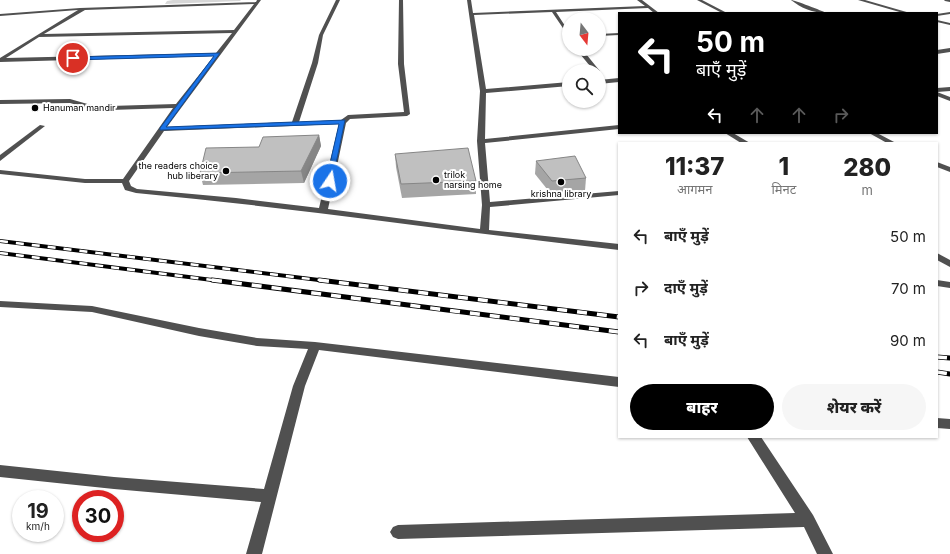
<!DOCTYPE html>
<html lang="hi">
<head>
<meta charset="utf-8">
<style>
	:root { --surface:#fff; --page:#f6f6f6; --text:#222; --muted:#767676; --accent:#000 }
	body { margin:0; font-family:Inter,"Noto Sans Devanagari",sans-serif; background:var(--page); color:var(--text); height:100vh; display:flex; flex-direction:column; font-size:15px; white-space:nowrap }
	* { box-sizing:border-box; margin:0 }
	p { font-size:13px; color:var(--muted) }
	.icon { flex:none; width:22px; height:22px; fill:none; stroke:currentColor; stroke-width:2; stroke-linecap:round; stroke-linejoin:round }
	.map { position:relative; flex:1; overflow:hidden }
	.side { position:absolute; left:618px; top:142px; width:320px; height:296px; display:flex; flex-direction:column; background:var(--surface); border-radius:0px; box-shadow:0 1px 3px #0004 }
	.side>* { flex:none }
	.top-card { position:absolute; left:618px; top:12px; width:320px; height:122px; border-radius:0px; box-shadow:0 1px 3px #0004; background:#000; color:#fff; overflow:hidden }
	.needle { width:26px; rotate:164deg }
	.fabs { position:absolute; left:562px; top:12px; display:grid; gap:8px }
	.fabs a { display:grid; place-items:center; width:44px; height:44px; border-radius:50%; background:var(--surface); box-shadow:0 1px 3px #0004; font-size:20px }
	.speed { position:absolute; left:12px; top:490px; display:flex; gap:8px; font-size:20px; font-weight:700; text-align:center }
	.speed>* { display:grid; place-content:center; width:52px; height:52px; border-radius:50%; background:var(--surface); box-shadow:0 1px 3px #0004; line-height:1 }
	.speed small { font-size:10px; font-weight:400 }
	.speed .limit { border:6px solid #d22; background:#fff; color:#111 }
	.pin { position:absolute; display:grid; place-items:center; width:34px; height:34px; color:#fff; margin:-17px; border:2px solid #fff; border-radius:50%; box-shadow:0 1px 4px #0007 }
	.me { position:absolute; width:44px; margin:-22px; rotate:12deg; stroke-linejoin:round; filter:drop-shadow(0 0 3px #0008) }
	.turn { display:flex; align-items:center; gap:14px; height:84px; padding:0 12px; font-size:18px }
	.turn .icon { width:52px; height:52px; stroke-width:2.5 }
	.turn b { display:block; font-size:28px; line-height:34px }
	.lanes { display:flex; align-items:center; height:38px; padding:0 12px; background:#0003; justify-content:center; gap:20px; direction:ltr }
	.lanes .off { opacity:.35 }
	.eta { display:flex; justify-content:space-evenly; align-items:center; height:68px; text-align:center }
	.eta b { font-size:24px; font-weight:800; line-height:28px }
	.button { display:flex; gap:8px; margin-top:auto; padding:8px 12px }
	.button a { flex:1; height:46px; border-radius:24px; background:var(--accent); color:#fff; font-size:16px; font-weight:800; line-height:46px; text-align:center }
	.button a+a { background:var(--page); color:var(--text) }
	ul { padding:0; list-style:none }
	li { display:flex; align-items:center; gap:12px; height:52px; padding:0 12px }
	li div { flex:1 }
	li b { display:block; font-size:15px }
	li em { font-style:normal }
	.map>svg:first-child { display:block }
	.green { fill:#d7d7d7 }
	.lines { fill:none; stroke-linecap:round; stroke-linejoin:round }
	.minor { fill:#505050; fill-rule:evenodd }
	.rail-far1-casing { stroke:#000; stroke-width:4 }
	.rail-casing { stroke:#000; stroke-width:5 }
	.rail-far1 { stroke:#fff; stroke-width:2.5; stroke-dasharray:8; stroke-linecap:butt }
	.rail { stroke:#fff; stroke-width:3.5; stroke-dasharray:10; stroke-linecap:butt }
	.wall { fill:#a5a5a5 }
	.shaded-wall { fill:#868686 }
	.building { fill:#c0c0c0; stroke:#868686 }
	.route { fill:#1a73e8; stroke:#114b97 }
	.poi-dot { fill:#000; stroke:#fff; stroke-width:1.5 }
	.labels { text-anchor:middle; stroke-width:4; stroke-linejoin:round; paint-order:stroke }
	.far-poi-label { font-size:9px; fill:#000; stroke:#fff; text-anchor:start }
</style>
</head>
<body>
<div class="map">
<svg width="950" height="554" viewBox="0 0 950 554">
	<rect width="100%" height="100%" fill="#fff"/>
	<!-- green -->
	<polygon class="green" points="173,0 241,0 240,1 165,4 167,1"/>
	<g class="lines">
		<!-- minor -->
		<g class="minor">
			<path d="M257,0H261L167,127L292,122L312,63L319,35L336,0H340L323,35L318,63L299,122L341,120L348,115L404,112L398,64L399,0H403L404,64L410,114L407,116L350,119L346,123L328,209L480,229L482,205L477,141L480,91L467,0H471L473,13L645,6L637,0H642L659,13H654L648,8L556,12L569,32V37L552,12L474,15L486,89L569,82V86L486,93L485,139L619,125V129L485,143L490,202L619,191V195L490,207L489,230L619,244V250C458,232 297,208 136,193L125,190L122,183H85L0,174V170L85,179H123L173,108L110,110L91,109L70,103L0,104V100L70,99L91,105L110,106L176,104L214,56L0,62V58L78,10L0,16V14L80,8L256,2ZM254,4L234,30L44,34L85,10ZM232,33L216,53L6,58L39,37ZM339,124L319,208L236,198L137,189L131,186L129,181L164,131Z"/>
			<polygon points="697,0 702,0 727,13 722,13"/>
			<path d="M791,0C794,0 823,11 826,13C813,13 801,8 791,0Z"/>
			<polygon points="858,0 865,0 910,13 903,13"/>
			<polygon points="944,0 950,0 950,2 945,1"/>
			<polygon points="950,12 950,14 937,16 937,14"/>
			<polygon points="937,20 950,23 950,25 937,22"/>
			<polygon points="619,33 619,35 599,36 599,34"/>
			<polygon points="950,48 950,52 937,54 937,50"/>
			<polygon points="576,49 582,49 599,70 600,71 599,72 594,71"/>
			<polygon points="619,78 619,82 599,84 599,80"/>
			<polygon points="950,87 950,91 937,92 937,88"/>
			<polygon points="937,92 950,97 950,101 937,96"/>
			<polygon points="40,125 45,126 0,161 0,155"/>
			<polygon points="725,133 733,133 750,143 741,143"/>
			<polygon points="869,133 877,133 896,143 887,143"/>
			<polygon points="937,162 950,167 950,172 937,167"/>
			<polygon points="937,253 950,260 950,267 937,260"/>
			<polygon points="937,280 950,282 950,288 937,286"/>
			<polygon points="0,301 92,306 199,328 257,338 315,342 619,377 619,387 319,350 305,386 262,554 246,554 261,502 114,489 0,477 0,465 114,477 264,489 293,386 308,349 257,346 199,336 92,312 0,307"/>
			<polygon points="937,418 950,419 950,429 937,428"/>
			<polygon points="747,437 761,437 813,515 833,554 817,554 804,527 398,539 393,537 390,532 393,527 398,525 795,513"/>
		</g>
		<!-- rail-far1 casing -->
		<g class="rail-far1-casing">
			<g id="rail-far1">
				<polyline points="0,241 327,281"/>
				<polyline points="0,253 220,281"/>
			</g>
		</g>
		<!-- rail casing -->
		<g class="rail-casing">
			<g id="rail">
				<polyline points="212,280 619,332"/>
				<polyline points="319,280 619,317"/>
				<polyline points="937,357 950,358"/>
				<polyline points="937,372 950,374"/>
			</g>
		</g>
		<!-- rail-far1 -->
		<use href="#rail-far1" class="rail-far1"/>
		<!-- rail -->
		<use href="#rail" class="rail"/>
	</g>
	<!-- wall -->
	<g class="wall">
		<polygon points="319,135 321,146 304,183 203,185 200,173 259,147"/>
		<polygon points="395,154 476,181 476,194 402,198 396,167"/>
		<polygon points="536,161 586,178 585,191 551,194 535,174"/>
	</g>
	<!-- shaded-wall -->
	<polygon class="shaded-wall" points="319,135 321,146 304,183 301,171"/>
	<!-- building -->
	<g class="building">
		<polygon points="319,135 301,171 200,173 206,148 259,147 263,137"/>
		<polygon points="468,148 476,181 401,184 395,154"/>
		<polygon points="575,156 586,178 552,181 536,161"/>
	</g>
	<!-- route -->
	<polygon class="route" points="220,53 166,127 345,120 332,183 330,183 326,181 339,124 160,130 160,128 214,56 73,60 71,58 73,57"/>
	<!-- markers -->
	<g class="poi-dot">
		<circle cx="35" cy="108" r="4"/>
		<circle cx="226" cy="171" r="4"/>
		<circle cx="436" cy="180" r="4"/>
		<circle cx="561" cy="182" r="4"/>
	</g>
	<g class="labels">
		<!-- far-poi labels -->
		<g class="far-poi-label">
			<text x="43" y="111">Hanuman mandir</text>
			<text x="218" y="169" text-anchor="end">the readers choice<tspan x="218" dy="10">hub liberary</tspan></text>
			<text x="444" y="178">trilok<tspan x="444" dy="10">narsing home</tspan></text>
			<text x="561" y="197" text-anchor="middle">krishna library</text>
		</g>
	</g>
</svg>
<div class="fabs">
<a><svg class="needle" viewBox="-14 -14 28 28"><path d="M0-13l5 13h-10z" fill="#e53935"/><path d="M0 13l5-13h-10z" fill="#767676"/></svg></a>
<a><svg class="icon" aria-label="search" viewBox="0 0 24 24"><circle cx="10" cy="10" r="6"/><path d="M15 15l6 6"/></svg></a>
</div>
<div class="speed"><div>19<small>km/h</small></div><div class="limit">30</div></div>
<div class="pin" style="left:73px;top:58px;background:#d93025"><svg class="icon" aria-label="arrive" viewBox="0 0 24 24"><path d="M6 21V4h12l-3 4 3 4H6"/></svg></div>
<svg class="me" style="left:330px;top:181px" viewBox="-20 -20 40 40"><circle r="17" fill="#1a73e8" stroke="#fff" stroke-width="3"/><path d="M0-11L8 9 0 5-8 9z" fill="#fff"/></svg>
<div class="top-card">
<div class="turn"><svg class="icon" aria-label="left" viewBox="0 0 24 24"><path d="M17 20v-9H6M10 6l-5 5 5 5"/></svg><div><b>50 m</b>बाएँ मुड़ें</div></div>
<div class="lanes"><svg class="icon" aria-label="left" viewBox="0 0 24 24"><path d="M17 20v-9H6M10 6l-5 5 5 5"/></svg><svg class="icon off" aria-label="ahead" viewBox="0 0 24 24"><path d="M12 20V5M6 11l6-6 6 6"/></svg><svg class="icon off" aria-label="ahead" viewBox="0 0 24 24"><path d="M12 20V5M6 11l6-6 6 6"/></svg><svg class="icon off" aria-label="right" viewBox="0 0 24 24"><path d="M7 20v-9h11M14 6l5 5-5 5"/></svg></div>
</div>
<section class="side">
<div class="eta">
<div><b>11:37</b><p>आगमन</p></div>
<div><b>1</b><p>मिनट</p></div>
<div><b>280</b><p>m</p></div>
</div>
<ul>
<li><svg class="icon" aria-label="left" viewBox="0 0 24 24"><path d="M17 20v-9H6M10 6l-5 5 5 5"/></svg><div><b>बाएँ मुड़ें</b></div><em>50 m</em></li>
<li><svg class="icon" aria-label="right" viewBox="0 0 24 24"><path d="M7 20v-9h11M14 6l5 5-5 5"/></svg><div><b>दाएँ मुड़ें</b></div><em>70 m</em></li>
<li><svg class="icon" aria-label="left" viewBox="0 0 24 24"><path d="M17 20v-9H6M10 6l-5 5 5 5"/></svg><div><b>बाएँ मुड़ें</b></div><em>90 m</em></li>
</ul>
<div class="button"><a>बाहर</a><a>शेयर करें</a></div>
</section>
</div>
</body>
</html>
